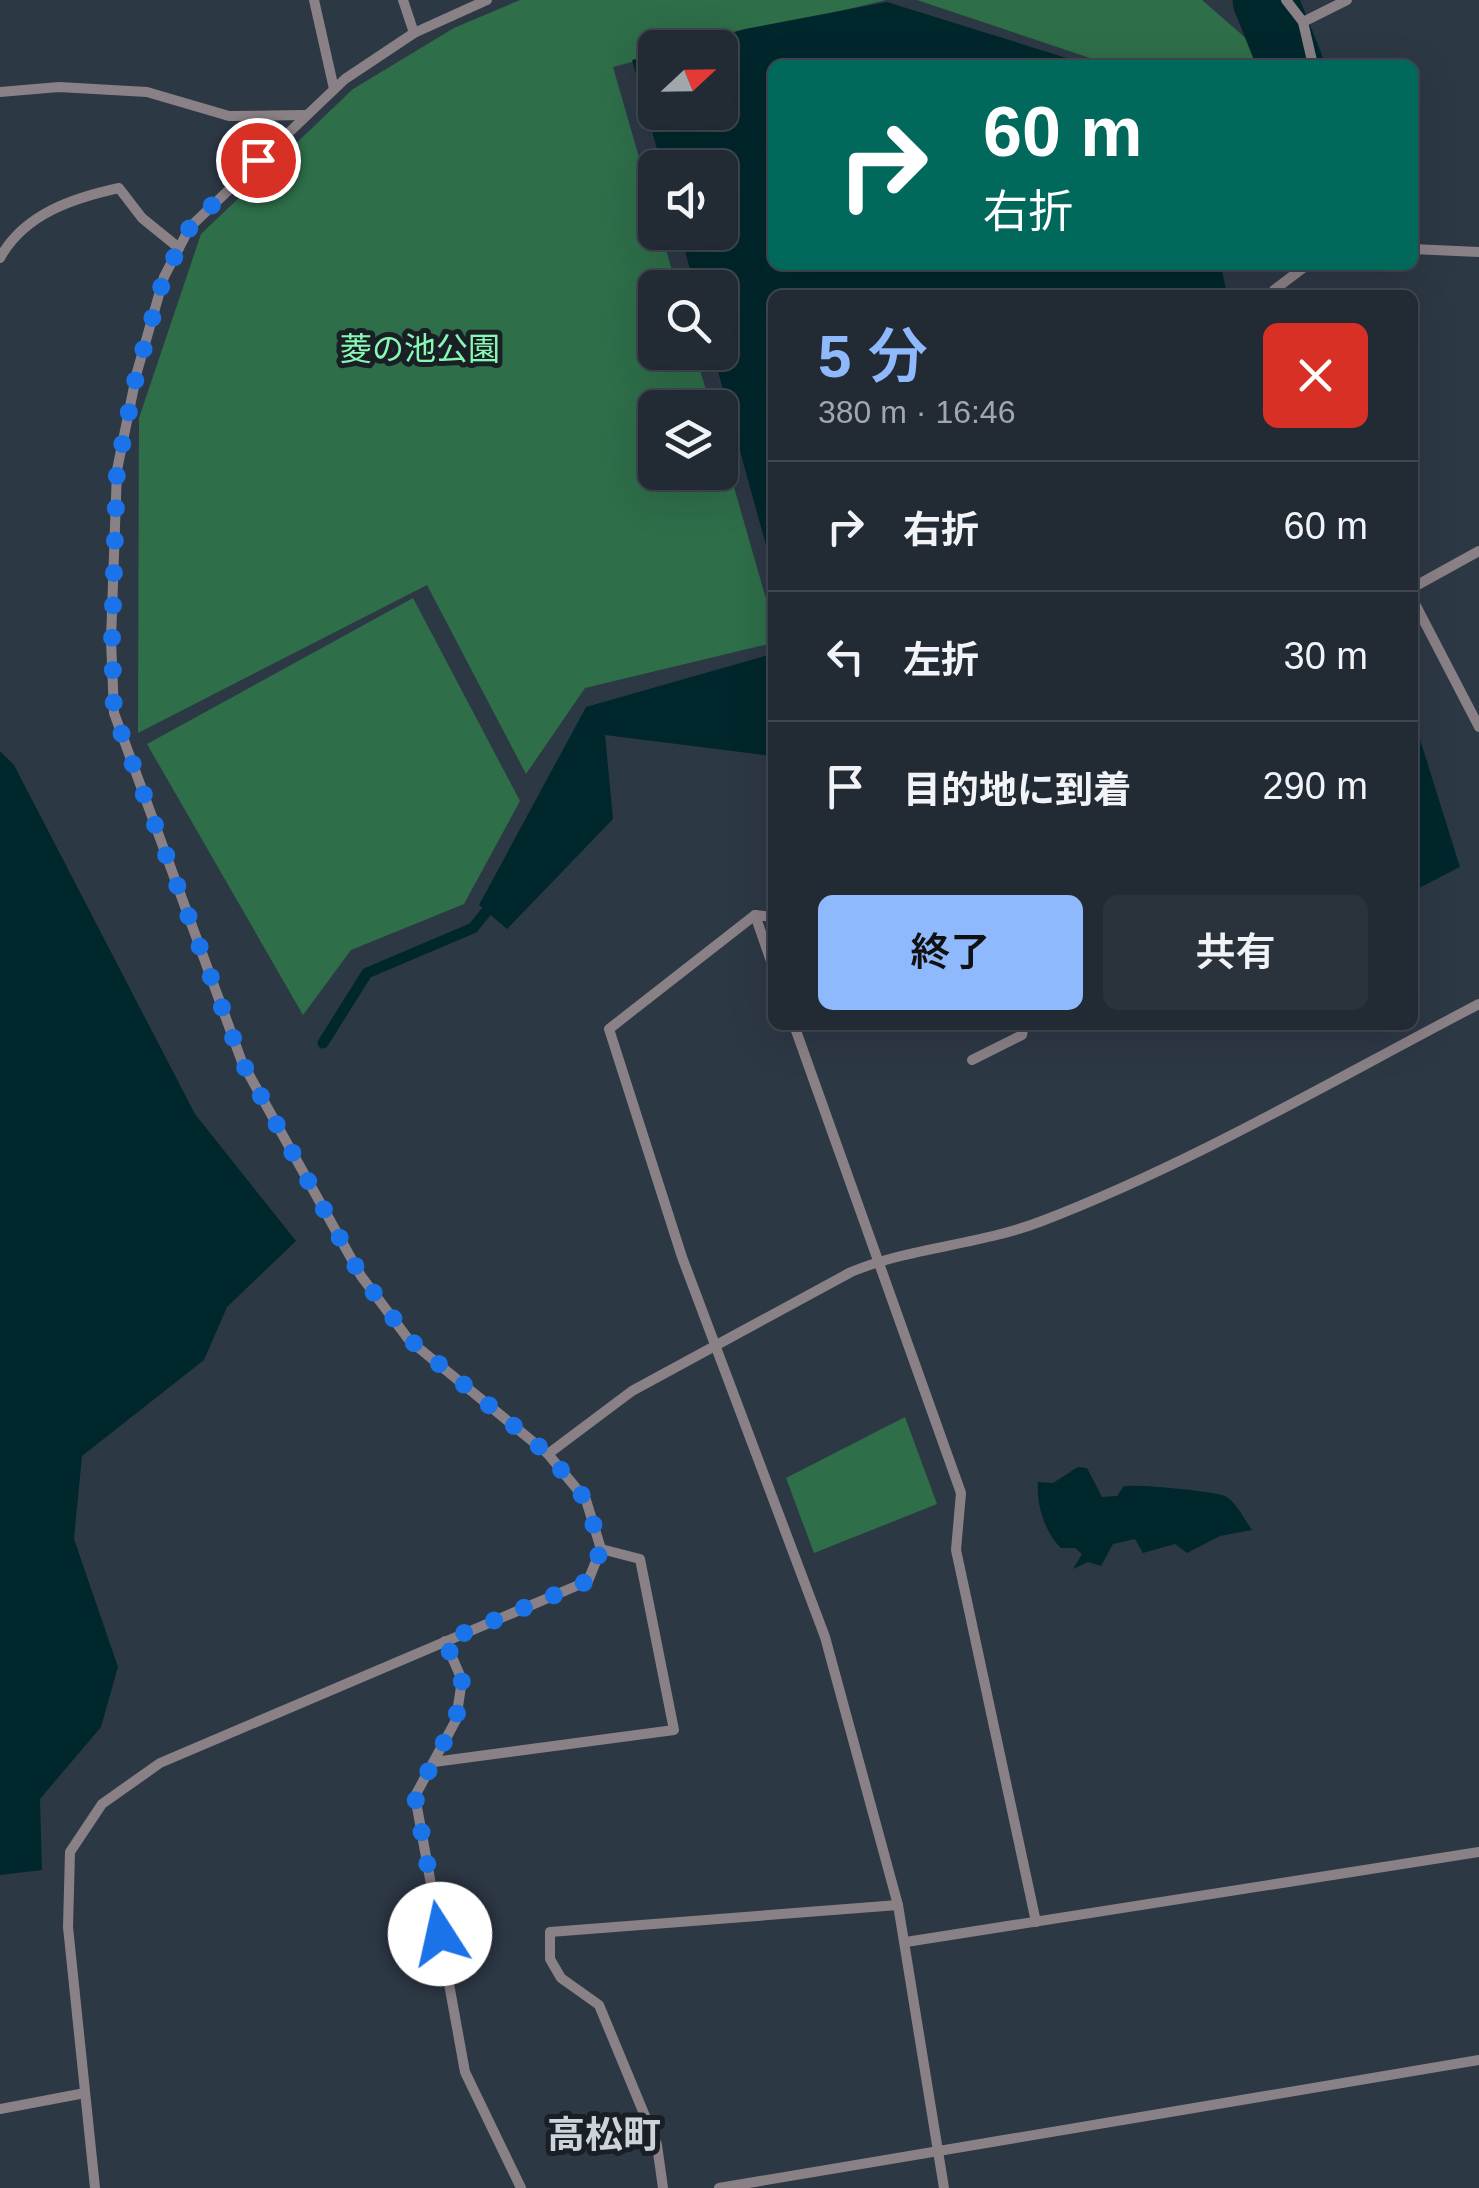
<!DOCTYPE html>
<html lang="ja">
<head>
<meta charset="utf-8">
<style>
	:root { --surface:#222a34; --page:#2a323c; --text:#f1f3f6; --muted:#a2a7ac; --line:#3f464f; --accent:#8eb9fd }
	body { margin:0; font-family:Arial,"Noto Sans JP",sans-serif; background:var(--page); color:var(--text); height:100vh; display:flex; flex-direction:column; font-size:38px; white-space:nowrap }
	* { box-sizing:border-box; margin:0 }
	p { font-size:32px; color:var(--muted) }
	.icon { flex:none; width:55px; height:55px; fill:none; stroke:currentColor; stroke-width:2; stroke-linecap:round; stroke-linejoin:round }
	.map { position:relative; flex:1; overflow:hidden }
	.sheet { position:absolute; left:768px; top:290px; width:650px; height:740px; display:flex; flex-direction:column; background:var(--surface); border-radius:15px; box-shadow:0 10px 40px #0002,0 0 0 2px var(--line) }
	.sheet>* { flex:none }
	.hud { position:absolute; left:768px; top:60px; width:650px; height:210px; border-radius:15px; box-shadow:0 10px 40px #0002,0 0 0 2px var(--line); background:#00695c; color:#fff; overflow:hidden }
	.needle { width:65px; rotate:68deg }
	.buttons { position:absolute; left:638px; top:30px; display:grid; gap:20px }
	.buttons a { display:grid; place-items:center; width:100px; height:100px; border-radius:15px; background:var(--surface); box-shadow:0 10px 40px #0002,0 0 0 2px var(--line); font-size:50px }
	.pin { position:absolute; display:grid; place-items:center; width:85px; height:85px; color:#fff; margin:-42px; border:5px solid #fff; border-radius:50%; box-shadow:0 2px 10px #0007 }
	.me { position:absolute; width:110px; margin:-55px; rotate:350deg; stroke-linejoin:round; filter:drop-shadow(0 0 8px #0008) }
	.turn { display:flex; align-items:center; gap:35px; height:210px; padding:0 50px; font-size:45px }
	.turn .icon { width:130px; height:130px; stroke-width:2.5 }
	.turn b { display:block; font-size:70px; line-height:85px }
	.round { display:grid; place-items:center; flex:none; width:105px; height:105px; border-radius:15px; background:var(--page) }
	.overview { display:flex; align-items:center; justify-content:space-between; height:170px; padding:0 50px }
	h1 { font-size:60px; font-weight:600; line-height:75px; color:var(--accent) }
	.action { display:flex; gap:20px; margin-top:auto; padding:20px 50px }
	.action a { flex:1; height:115px; border-radius:15px; background:var(--accent); color:#111; font-size:40px; font-weight:600; line-height:115px; text-align:center }
	.action a+a { background:var(--page); color:var(--text) }
	ul { padding:0; list-style:none }
	li { display:flex; align-items:center; gap:30px; height:130px; padding:0 50px; border-top:2px solid var(--line) }
	li div { flex:1 }
	li b { display:block; font-size:38px }
	li em { font-style:normal }
	.map>svg:first-child { display:block }
	.green { fill:#2e6e49 }
	.water { fill:#00272c }
	.lines { fill:none; stroke-linecap:round; stroke-linejoin:round }
	.stream { stroke:#00272c; stroke-width:11 }
	.river { stroke:#00272c; stroke-width:65 }
	.minor { stroke:#8a8186; stroke-width:10 }
	.route { stroke:#1a73e8; stroke-width:18; stroke-dasharray:0 32.4 }
	.labels { text-anchor:middle; stroke-width:10; stroke-linejoin:round; paint-order:stroke }
	.park-label { font-size:32px; fill:#87f9b5; stroke:#1a1f25 }
	.quarter-label { font-size:38px; font-weight:bold; fill:#ccd3db; stroke:#1a1f25 }
</style>
</head>
<body>
<div class="map">
<svg width="1479" height="2188" viewBox="0 0 1479 2188">
	<rect width="100%" height="100%" fill="#2d3845"/>
	<!-- green -->
	<g class="green">
		<polygon points="520,0 886,0 690,47 655,48 655,56 613,67 655,213 655,232 661,233 677,287 655,288 655,352 695,353 711,407 655,408 655,472 720,472 720,438 772,620 772,643 585,688 526,774 427,585 138,733 139,418 201,234 353,89 454,28"/>
		<polygon points="917,0 1202,0 1256,47 1261,65 1111,65"/>
		<polygon points="413,598 520,801 464,904 351,950 303,1015 147,744"/>
		<polygon points="905,1417 937,1504 814,1553 786,1478"/>
	</g>
	<!-- water -->
	<g class="water">
		<polygon points="887,2 1089,65 772,65 772,265 1221,265 1227,295 772,295 772,567 713,353 720,352 720,288 695,287 680,233 720,232 720,168 662,167 632,60 655,54 655,112 720,112 720,48 677,47 745,29"/>
		<polygon points="772,654 772,756 605,735 613,819 507,929 479,905 586,707"/>
		<polygon points="1412,714 1460,867 1413,891 1412,891"/>
		<polygon points="0,751 14,765 195,1114 296,1241 227,1307 204,1360 82,1456 74,1539 118,1667 101,1727 40,1799 42,1870 0,1875"/>
		<path d="M1078,1467L1087,1468L1102,1497L1117,1496L1124,1486C1138,1484 1218,1491 1227,1497C1237,1504 1245,1520 1252,1530L1220,1536L1187,1553L1175,1544L1143,1553L1135,1539L1113,1544L1101,1566L1088,1562L1073,1569L1082,1554L1075,1548H1061C1045,1533 1036,1504 1038,1482L1053,1483Z"/>
	</g>
	<g class="lines">
		<!-- stream -->
		<polyline class="stream" points="323,1043 367,973 473,928 494,902"/>
		<!-- river -->
		<polyline class="river" points="1265,0 1291,65"/>
		<!-- minor -->
		<g class="minor">
			<polyline points="314,0 334,89"/>
			<polyline points="403,0 414,33"/>
			<path d="M487,0L414,33L345,79L190,227L179,248L164,277L137,372L117,470L111,640L114,713L242,1062L361,1276L409,1340L548,1454L632,1391L851,1272C911,1247 980,1245 1042,1221C1193,1163 1335,1079 1479,1004"/>
			<polyline points="1286,0 1303,22 1313,65"/>
			<polyline points="1303,22 1347,0"/>
			<polyline points="0,92 59,87 147,92 229,116 305,115"/>
			<polyline points="1412,249 1479,252"/>
			<path d="M0,258C24,214 73,198 119,188L142,218L179,248"/>
			<polyline points="1275,295 1274,290 1307,265"/>
			<polyline points="1412,588 1479,551"/>
			<polyline points="1412,598 1479,727"/>
			<polyline points="755,915 609,1029 682,1257 825,1637 898,1905 944,2188"/>
			<polyline points="772,917 755,915 772,964"/>
			<polyline points="794,1025 961,1493 956,1550 1036,1922"/>
			<polyline points="972,1060 1022,1035 1024,1025"/>
			<polyline points="445,1641 462,1680 456,1720 415,1796 465,2072 521,2188"/>
			<polyline points="434,1762 674,1730 640,1559 601,1549"/>
			<polyline points="906,1942 1479,1852"/>
			<polyline points="0,2109 85,2093"/>
			<polyline points="95,2188 68,1927 70,1852 102,1804 160,1763 588,1581 601,1549 586,1500 548,1454"/>
			<polyline points="663,2188 657,2145 599,2005 561,1978 550,1959 550,1932 898,1905"/>
			<polyline points="719,2188 1479,2060"/>
		</g>
	</g>
	<g class="lines">
		<!-- route -->
		<polyline class="route" points="258,160 190,227 164,277 137,372 117,470 112,640 114,713 242,1062 361,1276 410,1340 548,1454 586,1500 601,1549 588,1581 445,1641 462,1680 456,1720 415,1796 440,1934"/>
	</g>
	<g class="labels">
		<!-- park labels -->
		<g class="park-label">
			<text x="420" y="360">菱の池公園</text>
		</g>
		<!-- quarter labels -->
		<g class="quarter-label">
			<text x="604" y="2148">高松町</text>
		</g>
	</g>
</svg>
<div class="buttons">
<a><svg class="needle" viewBox="-14 -14 28 28"><path d="M0-13l5 13h-10z" fill="#e53935"/><path d="M0 13l5-13h-10z" fill="#a2a7ac"/></svg></a>
<a><svg class="icon" aria-label="sound" viewBox="0 0 24 24"><path d="M4 9h4l5-4v14l-5-4H4zM17 9q2 3 0 6"/></svg></a>
<a><svg class="icon" aria-label="search" viewBox="0 0 24 24"><circle cx="10" cy="10" r="6"/><path d="M15 15l6 6"/></svg></a>
<a><svg class="icon" aria-label="layers" viewBox="0 0 24 24"><path d="M12 4l9 5-9 5-9-5zM3 14l9 5 9-5"/></svg></a>
</div>
<div class="pin" style="left:258px;top:160px;background:#d93025"><svg class="icon" aria-label="arrive" viewBox="0 0 24 24"><path d="M6 21V4h12l-3 4 3 4H6"/></svg></div>
<svg class="me" style="left:440px;top:1934px" viewBox="-20 -20 40 40"><circle r="19" fill="#fff"/><path d="M0-13L10 11 0 6-10 11z" fill="#1a73e8"/></svg>
<div class="hud">
<div class="turn"><svg class="icon" aria-label="right" viewBox="0 0 24 24"><path d="M7 20v-9h11M14 6l5 5-5 5"/></svg><div><b>60 m</b>右折</div></div>
</div>
<section class="sheet">
<div class="overview"><div><h1>5 分</h1><p>380 m · 16:46</p></div><a class="round" style="background:#d93025;color:#fff"><svg class="icon" aria-label="close" viewBox="0 0 24 24"><path d="M6 6l12 12M18 6L6 18"/></svg></a></div>
<ul>
<li><svg class="icon" aria-label="right" viewBox="0 0 24 24"><path d="M7 20v-9h11M14 6l5 5-5 5"/></svg><div><b>右折</b></div><em>60 m</em></li>
<li><svg class="icon" aria-label="left" viewBox="0 0 24 24"><path d="M17 20v-9H6M10 6l-5 5 5 5"/></svg><div><b>左折</b></div><em>30 m</em></li>
<li><svg class="icon" aria-label="arrive" viewBox="0 0 24 24"><path d="M6 21V4h12l-3 4 3 4H6"/></svg><div><b>目的地に到着</b></div><em>290 m</em></li>
</ul>
<div class="action"><a>終了</a><a>共有</a></div>
</section>
</div>
</body>
</html>
